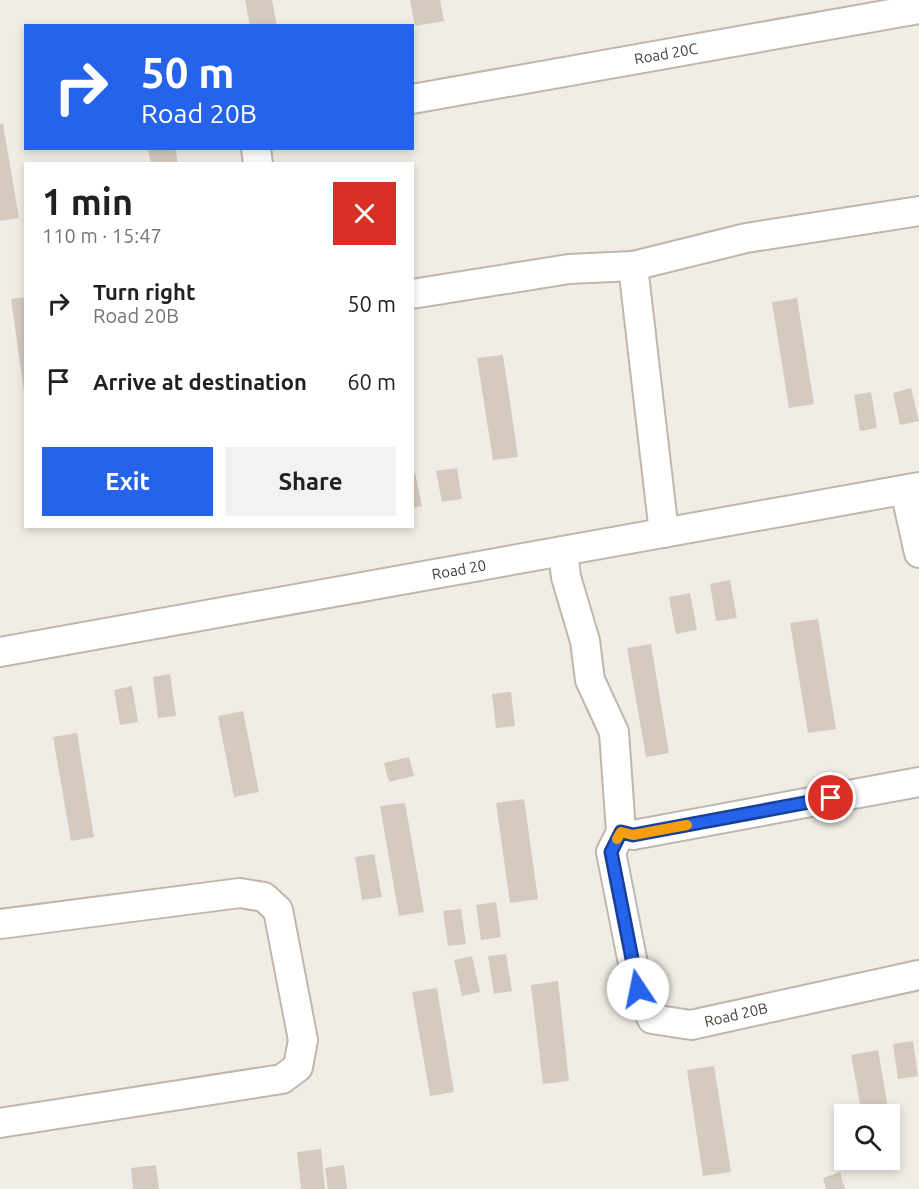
<!DOCTYPE html>
<html lang="en">
<head>
<meta charset="utf-8">
<style>
	:root { --surface:#fff; --page:#f2f2f2; --text:#202124; --muted:#757577; --accent:#2563eb }
	body { margin:0; font-family:Ubuntu,sans-serif; background:var(--page); color:var(--text); height:100vh; display:flex; flex-direction:column; font-size:22px; white-space:nowrap }
	* { box-sizing:border-box; margin:0 }
	p { font-size:20px; color:var(--muted) }
	.icon { flex:none; width:33px; height:33px; fill:none; stroke:currentColor; stroke-width:2; stroke-linecap:round; stroke-linejoin:round }
	.map { position:relative; flex:1; overflow:hidden }
	.side { position:absolute; left:24px; top:162px; width:390px; height:366px; display:flex; flex-direction:column; background:var(--surface); border-radius:0px; box-shadow:0 3px 9px #0003 }
	.side>* { flex:none }
	.top-card { position:absolute; left:24px; top:24px; width:390px; height:126px; border-radius:0px; box-shadow:0 3px 9px #0003; background:#2563eb; color:#fff; overflow:hidden }
	.controls { position:absolute; left:834px; top:1104px; display:grid; gap:12px }
	.controls a { display:grid; place-items:center; width:66px; height:66px; border-radius:0px; background:var(--surface); box-shadow:0 3px 9px #0003; font-size:30px }
	.pin { position:absolute; display:grid; place-items:center; width:51px; height:51px; color:#fff; margin:-26px; border:3px solid #fff; border-radius:50%; box-shadow:0 2px 6px #0007 }
	.me { position:absolute; width:66px; margin:-33px; rotate:349deg; stroke-linejoin:round; filter:drop-shadow(0 0 4px #0008) }
	.turn { display:flex; align-items:center; gap:21px; height:126px; padding:0 18px; font-size:27px }
	.turn .icon { width:78px; height:78px; stroke-width:2.5 }
	.turn b { display:block; font-size:42px; line-height:51px }
	.round { display:grid; place-items:center; flex:none; width:63px; height:63px; border-radius:0px; background:var(--page) }
	.overview { display:flex; align-items:center; justify-content:space-between; height:102px; padding:0 18px }
	h1 { font-size:36px; font-weight:700; line-height:45px }
	.button { display:flex; gap:12px; margin-top:auto; padding:12px 18px }
	.button a { flex:1; height:69px; border-radius:0px; background:var(--accent); color:#fff; font-size:24px; font-weight:700; line-height:69px; text-align:center }
	.button a+a { background:var(--page); color:var(--text) }
	ul { padding:0; list-style:none }
	li { display:flex; align-items:center; gap:18px; height:78px; padding:0 18px }
	li div { flex:1 }
	li b { display:block; font-size:22px }
	li em { font-style:normal }
	.map>svg:first-child { display:block }
	.building { fill:#d5cabf }
	.lines { fill:none; stroke-linecap:round; stroke-linejoin:round }
	.minor-casing { stroke:#bfb7ac; stroke-width:32 }
	.minor { stroke:#fff; stroke-width:28 }
	.route-casing { stroke:#184099; stroke-width:15 }
	.route { stroke:#2563eb; stroke-width:10 }
	.slow { stroke:#f59e0b; stroke-width:10 }
	.labels { text-anchor:middle; stroke-width:4.5; stroke-linejoin:round; paint-order:stroke }
	.street-label { font-size:15px; fill:#433d36; stroke:#fff }
</style>
</head>
<body>
<div class="map">
<svg width="919" height="1189" viewBox="0 0 919 1189">
	<rect width="100%" height="100%" fill="#f1ede6"/>
	<!-- building -->
	<g class="building">
		<polygon points="245,0 272,0 277,26 250,26"/>
		<polygon points="410,0 440,0 444,21 415,26"/>
		<polygon points="0,124 3,124 19,218 0,221"/>
		<polygon points="148,148 175,148 178,164 151,164"/>
		<polygon points="26,297 26,390 24,391 11,299"/>
		<polygon points="797,298 814,404 789,408 772,302"/>
		<polygon points="503,355 518,457 493,460 477,358"/>
		<polygon points="911,388 919,421 900,425 893,393"/>
		<polygon points="871,392 877,428 860,431 854,395"/>
		<polygon points="457,468 462,499 442,502 436,471"/>
		<polygon points="415,473 422,506 412,508 412,474"/>
		<polygon points="730,580 737,618 716,621 710,584"/>
		<polygon points="690,593 697,630 676,634 669,597"/>
		<polygon points="818,619 836,729 808,733 790,623"/>
		<polygon points="651,644 669,753 646,757 627,648"/>
		<polygon points="170,674 176,716 158,718 153,677"/>
		<polygon points="132,686 138,722 120,725 114,690"/>
		<polygon points="511,692 515,726 496,728 492,694"/>
		<polygon points="243,711 259,792 234,797 218,716"/>
		<polygon points="77,733 94,837 71,841 53,737"/>
		<polygon points="409,757 414,776 389,782 384,763"/>
		<polygon points="524,799 538,899 510,903 496,803"/>
		<polygon points="405,803 424,912 399,916 380,806"/>
		<polygon points="374,854 382,897 362,900 355,857"/>
		<polygon points="496,902 501,937 481,940 476,905"/>
		<polygon points="461,909 466,944 448,946 443,911"/>
		<polygon points="506,954 512,991 494,994 488,956"/>
		<polygon points="472,956 480,992 462,996 454,960"/>
		<polygon points="558,981 569,1081 543,1084 531,985"/>
		<polygon points="437,988 454,1092 430,1096 412,992"/>
		<polygon points="913,1041 918,1076 898,1079 893,1044"/>
		<polygon points="878,1050 889,1114 862,1114 851,1055"/>
		<polygon points="714,1066 731,1172 703,1176 687,1070"/>
		<polygon points="890,1121 896,1149 890,1150"/>
		<polygon points="321,1149 325,1189 301,1189 297,1152"/>
		<polygon points="156,1165 159,1189 133,1189 131,1168"/>
		<polygon points="344,1165 347,1189 328,1189 325,1168"/>
		<polygon points="840,1172 845,1189 826,1189 823,1178"/>
	</g>
	<g class="lines">
		<!-- minor casing -->
		<g class="minor-casing">
			<g id="minor">
				<polyline points="412,99 919,9"/>
				<polyline points="256,148 258,164"/>
				<polyline points="633,266 664,533"/>
				<polyline points="412,294 569,269 633,266 746,238 919,211"/>
				<polyline points="905,490 919,553"/>
				<polyline points="563,551 566,577 585,641 590,680 614,732 621,832"/>
				<polyline points="0,652 919,487"/>
				<polyline points="919,782 633,835 621,832 611,852 638,989 652,1019 691,1025 919,975"/>
				<polyline points="0,924 240,893 264,897 278,910 303,1040 298,1067 282,1079 0,1123"/>
			</g>
		</g>
		<!-- minor -->
		<use href="#minor" class="minor"/>
	</g>
	<g class="lines">
		<!-- route casing -->
		<g class="route-casing">
			<polyline id="route" points="638,989 611,852 621,832 633,835 831,798"/>
		</g>
		<!-- route -->
		<use href="#route" class="route"/>
		<!-- slow -->
		<polyline class="slow" points="617,839 621,832 633,835 687,825"/>
	</g>
	<g class="labels">
		<!-- street labels -->
		<g class="street-label">
			<text transform="translate(666 54) rotate(-10)" y="5">Road 20C</text>
			<text transform="translate(459 570) rotate(-10)" y="5">Road 20</text>
			<text transform="translate(736 1015) rotate(-13)" y="5">Road 20B</text>
		</g>
	</g>
</svg>
<div class="controls">
<a><svg class="icon" aria-label="search" viewBox="0 0 24 24"><circle cx="10" cy="10" r="6"/><path d="M15 15l6 6"/></svg></a>
</div>
<div class="pin" style="left:831px;top:798px;background:#d93025"><svg class="icon" aria-label="arrive" viewBox="0 0 24 24"><path d="M6 21V4h12l-3 4 3 4H6"/></svg></div>
<svg class="me" style="left:638px;top:989px" viewBox="-20 -20 40 40"><circle r="19" fill="#fff"/><path d="M0-13L10 11 0 6-10 11z" fill="#2563eb"/></svg>
<div class="top-card">
<div class="turn"><svg class="icon" aria-label="right" viewBox="0 0 24 24"><path d="M7 20v-9h11M14 6l5 5-5 5"/></svg><div><b>50 m</b>Road 20B</div></div>
</div>
<section class="side">
<div class="overview"><div><h1>1 min</h1><p>110 m · 15:47</p></div><a class="round" style="background:#d93025;color:#fff"><svg class="icon" aria-label="close" viewBox="0 0 24 24"><path d="M6 6l12 12M18 6L6 18"/></svg></a></div>
<ul>
<li><svg class="icon" aria-label="right" viewBox="0 0 24 24"><path d="M7 20v-9h11M14 6l5 5-5 5"/></svg><div><b>Turn right</b><p>Road 20B</p></div><em>50 m</em></li>
<li><svg class="icon" aria-label="arrive" viewBox="0 0 24 24"><path d="M6 21V4h12l-3 4 3 4H6"/></svg><div><b>Arrive at destination</b></div><em>60 m</em></li>
</ul>
<div class="button"><a>Exit</a><a>Share</a></div>
</section>
</div>
</body>
</html>
